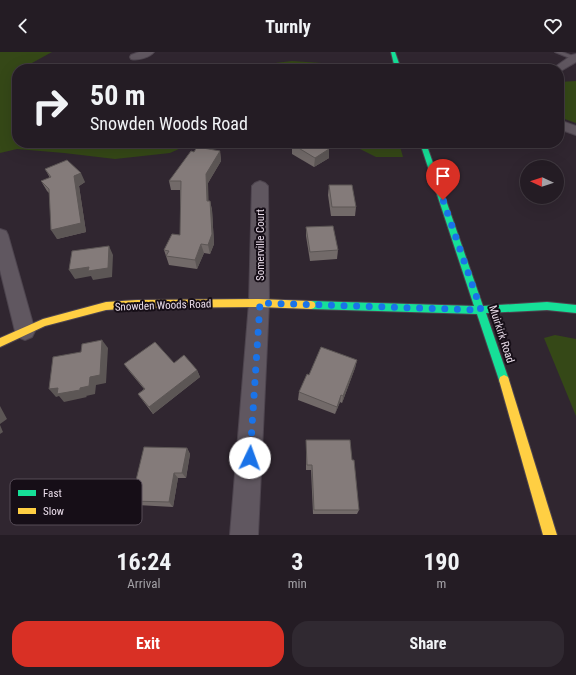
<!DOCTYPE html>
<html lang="en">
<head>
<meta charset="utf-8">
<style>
	:root { --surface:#241c24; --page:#302931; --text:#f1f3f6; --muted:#a3a1a6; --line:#413a41; --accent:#d93025 }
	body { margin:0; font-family:"Roboto Condensed",sans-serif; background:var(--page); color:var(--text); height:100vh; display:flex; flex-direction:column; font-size:15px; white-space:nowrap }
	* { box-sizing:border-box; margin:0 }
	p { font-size:13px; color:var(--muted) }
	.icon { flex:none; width:22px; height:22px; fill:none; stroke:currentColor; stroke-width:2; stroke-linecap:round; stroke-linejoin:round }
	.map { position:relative; height:483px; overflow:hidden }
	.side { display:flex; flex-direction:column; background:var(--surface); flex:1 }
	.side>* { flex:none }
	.top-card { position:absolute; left:12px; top:12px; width:552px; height:84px; border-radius:16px; box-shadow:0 4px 16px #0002,0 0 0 1px var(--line); background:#241c24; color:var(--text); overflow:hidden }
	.needle { width:26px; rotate:273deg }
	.controls { position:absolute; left:520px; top:108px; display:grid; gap:8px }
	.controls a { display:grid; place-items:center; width:44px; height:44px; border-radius:50%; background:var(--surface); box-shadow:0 4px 16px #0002,0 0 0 1px var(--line); font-size:20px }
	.pin { position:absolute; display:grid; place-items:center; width:34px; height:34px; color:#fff; margin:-41px -17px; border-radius:50% 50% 50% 0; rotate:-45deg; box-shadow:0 0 4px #0007 }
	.pin .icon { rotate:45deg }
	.me { position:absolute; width:44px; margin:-22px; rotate:3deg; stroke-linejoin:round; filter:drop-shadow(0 0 3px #0008) }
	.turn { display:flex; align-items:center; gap:14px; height:84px; padding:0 12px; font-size:18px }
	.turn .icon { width:52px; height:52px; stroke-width:2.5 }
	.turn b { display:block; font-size:28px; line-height:34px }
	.eta { display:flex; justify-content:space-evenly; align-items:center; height:68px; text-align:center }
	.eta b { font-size:24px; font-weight:700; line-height:28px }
	.button { display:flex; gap:8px; margin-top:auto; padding:8px 12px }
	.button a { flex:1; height:46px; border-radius:16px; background:var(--accent); color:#fff; font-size:16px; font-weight:700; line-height:46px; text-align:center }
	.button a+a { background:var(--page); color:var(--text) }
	header { display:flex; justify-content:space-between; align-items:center; height:52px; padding:0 12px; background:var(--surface); font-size:18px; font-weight:700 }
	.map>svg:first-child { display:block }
	.green { fill:#354817 }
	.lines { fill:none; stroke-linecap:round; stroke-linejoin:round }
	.lane-casing { stroke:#4d444e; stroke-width:2 }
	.street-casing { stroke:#4d444e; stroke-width:2 }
	.fast-casing { stroke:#4d444e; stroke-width:2 }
	.slow-casing { stroke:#4d444e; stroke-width:2 }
	.lane { fill:#605760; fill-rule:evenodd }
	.street { fill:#605760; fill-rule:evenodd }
	.fast { fill:#16e098; fill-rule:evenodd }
	.slow { fill:#ffcf43; fill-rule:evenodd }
	.wall { fill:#726a69 }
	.shaded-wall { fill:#5c5655 }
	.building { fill:#847b7a; stroke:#5c5655 }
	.route { stroke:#1a73e8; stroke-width:7; stroke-dasharray:0 12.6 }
	.labels { text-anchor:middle; stroke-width:4; stroke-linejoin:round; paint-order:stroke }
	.street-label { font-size:11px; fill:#ebdeeb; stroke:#160e17 }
	.key { fill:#160e17; stroke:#564c57; stroke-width:1 }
	.key-label { font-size:11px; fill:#ebdeeb }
</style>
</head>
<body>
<header><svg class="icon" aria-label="back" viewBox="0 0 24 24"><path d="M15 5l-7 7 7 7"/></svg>Turnly<svg class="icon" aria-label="heart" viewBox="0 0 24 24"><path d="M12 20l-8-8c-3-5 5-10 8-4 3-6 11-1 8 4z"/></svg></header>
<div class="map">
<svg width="576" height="483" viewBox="0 0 576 483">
	<rect width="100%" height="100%" fill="#302630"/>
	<!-- green -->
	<g class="green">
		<polygon points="0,0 52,0 21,17 17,17 17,91 192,91 170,101 115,107 64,101 17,97 0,101"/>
		<polygon points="292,9 381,15 381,17 224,17"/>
		<polygon points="576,29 576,71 559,65 559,30"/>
		<polygon points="348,91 399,91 403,105 376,105"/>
		<polygon points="555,283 576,287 576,364 544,286"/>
	</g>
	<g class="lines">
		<!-- lane casing -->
		<g class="lane-casing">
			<polygon id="lane" points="555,0 562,0 576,5 576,7 572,7"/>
		</g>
		<!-- street casing -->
		<g class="street-casing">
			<g id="street">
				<path d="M139,0H154C150,5 138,9 131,7L130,5L131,3Z"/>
				<polygon points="576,2 576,10 559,20 559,17 552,17 572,3"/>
				<polygon points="559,68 576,74 576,83 559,77"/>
				<polygon points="260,129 265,131 268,134 269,251 258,483 230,483 249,251 252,134 255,131"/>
				<polygon points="0,177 6,179 8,183 35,279 32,285 25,288 18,285 15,279 0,218"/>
			</g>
		</g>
		<!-- fast casing -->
		<g class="fast-casing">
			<g id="fast">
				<polygon points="391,0 395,0 401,17 395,17"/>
				<polygon points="420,91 426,91 483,254 547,250 576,253 576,261 547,258 486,261 509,328 508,331 504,333 500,331 477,262 311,257 308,256 306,253 308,250 311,249 474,254"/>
			</g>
		</g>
		<!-- slow casing -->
		<g class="slow-casing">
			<g id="slow">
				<polygon points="259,247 311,249 314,250 316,253 314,256 311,257 259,255 137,256 106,258 45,274 0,295 0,286 43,267 106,250 137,248"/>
				<polygon points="504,323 508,325 509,328 557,483 543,483 499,328 500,325"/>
			</g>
		</g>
		<!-- lane -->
		<use href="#lane" class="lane"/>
		<!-- street -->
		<use href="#street" class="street"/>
		<!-- fast -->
		<use href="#fast" class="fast"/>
		<!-- slow -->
		<use href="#slow" class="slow"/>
	</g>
	<!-- wall -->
	<g class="wall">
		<polygon points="292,92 329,97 329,106 314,115 292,102"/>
		<polygon points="220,99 221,109 208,131 208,149 210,149 212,158 214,192 210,202 204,201 197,217 169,213 164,198 180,183 180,138 171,138 169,129 194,100"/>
		<polygon points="45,117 85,130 79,134 86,180 57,187 49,141 47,139 41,129 50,126"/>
		<polygon points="329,133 356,155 355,164 331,164 328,143"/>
		<polygon points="306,175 338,198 337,207 310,209 306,184"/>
		<polygon points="357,308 355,316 342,351 340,350 335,362 298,348 299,340 309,323"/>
		<polygon points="174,311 197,318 200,325 153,362 143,349 138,342 144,337 129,319 124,312"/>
		<polygon points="306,388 352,408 359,458 357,462 313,462 311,418 306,418"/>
		<polygon points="187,396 190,402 186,426 178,426 173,455 137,453 131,449"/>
	</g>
	<!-- shaded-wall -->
	<g class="shaded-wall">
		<polygon points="329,97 329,106 314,115 315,106"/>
		<polygon points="220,99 221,109 208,131 209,158 207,149 206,122"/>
		<polygon points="81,121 85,130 79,134 86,180 57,187 51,178 74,124"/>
		<polygon points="210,149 212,158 214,192 210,202 208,193"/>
		<polygon points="201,192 204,201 197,217 195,208"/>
		<polygon points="109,194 113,203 112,225 93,228 91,224 75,227 69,218"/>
		<polygon points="102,288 108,296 106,331 96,333 95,342 86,344 87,345 64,350 59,344 56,345 49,337 58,336 80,336 90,325"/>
		<polygon points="357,308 355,316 342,351 343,344"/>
		<polygon points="197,318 200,325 153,362 149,355"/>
		<polygon points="341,343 340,350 335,362 337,355"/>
		<polygon points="0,354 7,367 0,372"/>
		<polygon points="0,373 3,380 0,382"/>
		<polygon points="187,396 190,402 186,426 182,421"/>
		<polygon points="174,421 178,426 173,455 169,450"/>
	</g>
	<!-- building -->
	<g class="building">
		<polygon points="295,91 319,91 329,97 315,106 292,92"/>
		<polygon points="197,95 220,99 206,122 207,149 210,149 212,182 208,193 201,192 195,208 166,204 169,199 164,198 172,182 180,183 181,129 169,129 191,99 194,100"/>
		<polygon points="67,108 81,121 74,124 81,171 51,178 49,137 41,129 51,125 45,117"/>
		<polygon points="329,133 352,133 356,155 332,155"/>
		<polygon points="333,174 338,198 310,200 306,175"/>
		<polygon points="109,194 108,216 88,219 89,215 69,218 72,199"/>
		<polygon points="102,288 100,323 90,325 89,334 80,336 80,338 57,342 58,336 49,337 53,305 81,300 82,292"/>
		<polygon points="155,290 174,311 184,303 197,318 149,355 138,342 145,337 124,312"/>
		<polygon points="321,295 357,308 343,344 341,343 337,355 299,340 307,322 309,323"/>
		<polygon points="306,388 350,388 352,408 354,408 359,458 314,458 312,413 307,413"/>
		<polygon points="144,395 187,396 182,421 174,421 169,450 131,449"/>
	</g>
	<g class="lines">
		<!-- route -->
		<polyline class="route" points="250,406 260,251 481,258 443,148"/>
	</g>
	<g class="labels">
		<!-- street labels -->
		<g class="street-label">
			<text transform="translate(260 193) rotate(-90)" y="4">Somerville Court</text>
			<text transform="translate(163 253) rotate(-2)" y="4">Snowden Woods Road</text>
			<text transform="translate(502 282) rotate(72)" y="4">Muirkirk Road</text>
		</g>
	</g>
	<!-- legend -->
	<rect x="10" y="427" width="132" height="46" rx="6" class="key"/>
	<rect x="18" y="438" width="18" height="6" fill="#16e098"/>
	<rect x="18" y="456" width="18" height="6" fill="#ffcf43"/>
	<g class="key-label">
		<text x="43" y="445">Fast</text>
		<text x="43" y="463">Slow</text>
	</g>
</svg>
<div class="controls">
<a><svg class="needle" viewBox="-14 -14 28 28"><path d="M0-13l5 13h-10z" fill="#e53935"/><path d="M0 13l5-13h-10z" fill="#a3a1a6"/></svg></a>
</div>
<div class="pin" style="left:443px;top:148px;background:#d93025"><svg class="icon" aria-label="arrive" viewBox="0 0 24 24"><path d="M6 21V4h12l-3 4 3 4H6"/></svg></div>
<svg class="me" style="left:250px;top:406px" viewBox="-20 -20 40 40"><circle r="19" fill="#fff"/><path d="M0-13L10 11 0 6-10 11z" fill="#1a73e8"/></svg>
<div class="top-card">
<div class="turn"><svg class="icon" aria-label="right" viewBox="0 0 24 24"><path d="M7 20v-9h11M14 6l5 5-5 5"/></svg><div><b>50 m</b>Snowden Woods Road</div></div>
</div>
</div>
<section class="side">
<div class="eta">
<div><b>16:24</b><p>Arrival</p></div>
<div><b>3</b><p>min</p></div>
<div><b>190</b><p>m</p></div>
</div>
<div class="button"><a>Exit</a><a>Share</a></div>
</section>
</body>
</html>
